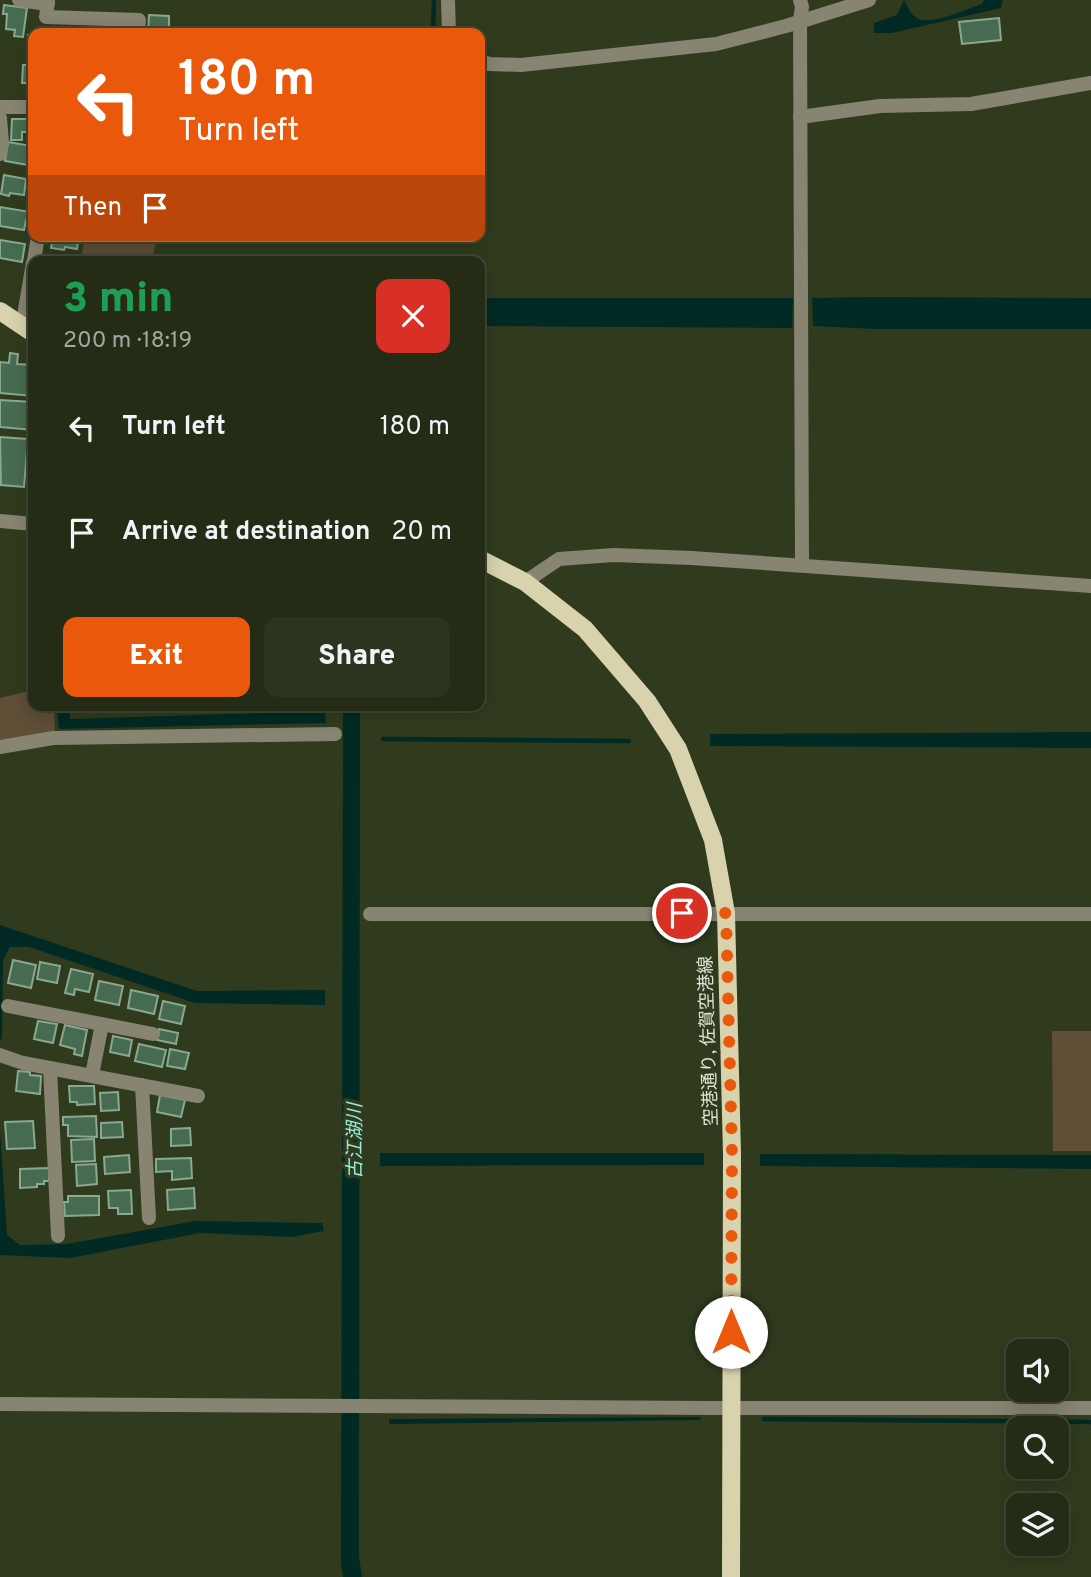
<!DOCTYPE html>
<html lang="en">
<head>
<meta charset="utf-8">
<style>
	:root { --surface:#242c16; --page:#2c341f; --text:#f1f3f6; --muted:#a3a7a1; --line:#414835; --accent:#ea580c }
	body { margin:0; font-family:Overpass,"Noto Sans JP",sans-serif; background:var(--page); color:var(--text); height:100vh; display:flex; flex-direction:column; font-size:26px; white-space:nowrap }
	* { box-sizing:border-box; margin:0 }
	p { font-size:23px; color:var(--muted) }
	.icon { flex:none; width:38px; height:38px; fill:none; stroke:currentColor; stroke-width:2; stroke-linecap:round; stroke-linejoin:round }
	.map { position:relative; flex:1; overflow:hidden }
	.details { position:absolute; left:28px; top:256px; width:457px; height:455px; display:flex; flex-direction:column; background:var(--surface); border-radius:14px; box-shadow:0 4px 18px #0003,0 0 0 2px var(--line) }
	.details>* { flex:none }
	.guide { position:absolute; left:28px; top:28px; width:457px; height:214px; border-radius:14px; box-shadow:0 4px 18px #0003,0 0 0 2px var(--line); background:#ea580c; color:#fff; overflow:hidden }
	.fabs { position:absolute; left:1006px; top:1339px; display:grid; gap:14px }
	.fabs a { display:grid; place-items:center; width:63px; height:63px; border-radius:14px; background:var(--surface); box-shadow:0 4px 18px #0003,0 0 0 2px var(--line); font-size:35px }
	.pin { position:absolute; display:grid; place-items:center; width:60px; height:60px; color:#fff; margin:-30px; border:4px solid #fff; border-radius:50%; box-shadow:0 2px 7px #0007 }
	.me { position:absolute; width:77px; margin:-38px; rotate:0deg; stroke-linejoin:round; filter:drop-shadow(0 0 5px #0008) }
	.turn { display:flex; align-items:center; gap:24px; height:147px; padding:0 35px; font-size:32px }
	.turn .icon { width:91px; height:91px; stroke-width:2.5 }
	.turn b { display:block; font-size:49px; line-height:60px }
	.then { display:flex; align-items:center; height:66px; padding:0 35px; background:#0003; gap:14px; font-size:26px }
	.round { display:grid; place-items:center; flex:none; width:74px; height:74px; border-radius:14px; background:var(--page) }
	.head { display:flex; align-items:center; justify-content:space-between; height:119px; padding:0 35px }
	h1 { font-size:42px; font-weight:800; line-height:52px; color:#1e9e55 }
	.cta { display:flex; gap:14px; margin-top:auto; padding:14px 35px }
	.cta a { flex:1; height:80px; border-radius:14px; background:var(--accent); color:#fff; font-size:28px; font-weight:800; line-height:80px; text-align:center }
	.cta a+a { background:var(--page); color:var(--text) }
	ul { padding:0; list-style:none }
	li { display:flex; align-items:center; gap:21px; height:105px; padding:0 35px }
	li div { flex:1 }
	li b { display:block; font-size:26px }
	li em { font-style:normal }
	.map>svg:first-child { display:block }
	.green { fill:#604e36 }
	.water { fill:#002a23 }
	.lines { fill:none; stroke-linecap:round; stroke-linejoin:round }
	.stream { stroke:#002a23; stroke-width:4.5 }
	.building { fill:#476b51; stroke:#89a891; stroke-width:2 }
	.minor { stroke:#878472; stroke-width:14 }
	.primary { stroke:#d8d2ad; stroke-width:18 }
	.route { stroke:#ea580c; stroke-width:12; stroke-dasharray:0 21.6 }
	.labels { text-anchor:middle; stroke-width:7; stroke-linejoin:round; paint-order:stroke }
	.street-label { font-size:18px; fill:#dee6d5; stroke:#303b1e }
	.water-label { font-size:19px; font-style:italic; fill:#96efdc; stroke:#303b1e }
</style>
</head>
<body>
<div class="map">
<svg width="1091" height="1577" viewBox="0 0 1091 1577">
	<rect width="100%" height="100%" fill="#303b1e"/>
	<!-- green -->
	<g class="green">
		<polygon points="85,236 158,236 151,261 81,261"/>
		<polygon points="33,690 33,705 54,705 55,735 0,743 0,698"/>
		<polygon points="1052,1031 1091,1031 1091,1151 1053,1151"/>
	</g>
	<!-- water -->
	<g class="water">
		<path d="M904,0C908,7 911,17 921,20C938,23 966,9 982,4L984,0H1003L1001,8L892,33H874V23L897,15Z"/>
		<polygon points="873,297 1091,298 1091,329 876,329 813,326 812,298"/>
		<polygon points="480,298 793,298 792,328 480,326"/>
		<polygon points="57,705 69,705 70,719 325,711 326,723 59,729"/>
		<polygon points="343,705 360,705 359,1556 362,1577 343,1577 341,1563"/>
		<polygon points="1091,732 1091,748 710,746 710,734"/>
		<polygon points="0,925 197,991 325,990 325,1005 195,1003 29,947 10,947 3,960 2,1037 0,1042"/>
		<polygon points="0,1130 7,1235 20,1245 67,1244 195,1221 322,1223 324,1231 292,1237 200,1233 70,1258 0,1255"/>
		<polygon points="380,1153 704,1153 704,1165 380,1166"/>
		<polygon points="760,1154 1091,1155 1091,1169 760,1166"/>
		<polygon points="700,1417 701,1420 389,1424 389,1419"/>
	</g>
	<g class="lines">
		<!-- stream -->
		<g class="stream">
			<polyline points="433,33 434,0"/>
			<polyline points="383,739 629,741"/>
			<polyline points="764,1419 1091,1422"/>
		</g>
	</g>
	<!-- building -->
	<g class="building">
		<polygon points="4,5 27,8 23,37 14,36 15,30 6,29 7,14 3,14"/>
		<polygon points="149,15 169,16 169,27 166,27 166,33 148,33"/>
		<polygon points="999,18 1001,40 962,44 959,22"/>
		<polygon points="97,27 118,28 118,32 123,33 96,33"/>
		<polygon points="28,35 33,35 33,61 27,61"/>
		<polygon points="23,65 33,65 33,83 22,83"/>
		<polygon points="12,119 33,119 33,132 22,132 22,140 11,140"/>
		<polygon points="8,142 32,146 28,165 5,161"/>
		<polygon points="4,175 26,179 24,195 10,193 9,196 1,194"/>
		<polygon points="0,207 30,212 29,220 26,220 24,230 0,226"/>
		<polygon points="53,236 79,236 77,249 65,247 64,250 51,248"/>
		<polygon points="0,240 25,244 22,262 0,258"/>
		<polygon points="10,353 18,354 17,364 33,365 33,396 0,393 0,362 9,363"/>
		<polygon points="0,400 33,402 33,430 0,427"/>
		<polygon points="0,437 28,439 24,487 1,485"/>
		<polygon points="13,960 36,965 31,988 8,983"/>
		<polygon points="40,962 60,966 57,983 37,979"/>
		<polygon points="71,969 93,974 89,992 75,989 74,995 65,993"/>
		<polygon points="99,981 123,986 119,1005 95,1000"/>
		<polygon points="131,990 158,996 154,1014 128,1008"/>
		<polygon points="163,1001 185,1006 181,1024 159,1019"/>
		<polygon points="38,1021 57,1024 53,1043 34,1039"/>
		<polygon points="65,1025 87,1030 82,1056 74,1054 75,1049 60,1045"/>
		<polygon points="159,1029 178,1033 176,1044 157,1040"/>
		<polygon points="113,1036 132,1040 129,1056 110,1052"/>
		<polygon points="139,1044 166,1050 162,1067 135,1061"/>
		<polygon points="170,1049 189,1053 185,1069 167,1066"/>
		<polygon points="18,1071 30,1072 30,1075 41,1076 40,1094 16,1091"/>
		<polygon points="69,1086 94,1086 95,1104 77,1105 77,1102 70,1102"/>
		<polygon points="118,1092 119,1110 101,1111 100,1093"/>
		<polygon points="160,1095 185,1100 181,1117 157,1112"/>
		<polygon points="96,1116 97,1137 68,1136 68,1125 63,1125 63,1117"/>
		<polygon points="33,1121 35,1148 7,1149 5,1122"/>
		<polygon points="122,1122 123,1137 101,1138 101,1123"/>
		<polygon points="190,1128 191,1145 171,1146 171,1129"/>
		<polygon points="94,1139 95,1161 72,1162 71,1140"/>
		<polygon points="129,1155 130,1172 105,1174 104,1157"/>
		<polygon points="191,1158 192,1178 172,1180 172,1171 156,1172 156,1159"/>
		<polygon points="96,1164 97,1184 77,1186 76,1165"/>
		<polygon points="49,1168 49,1181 44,1181 44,1184 37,1184 37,1187 20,1188 20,1169"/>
		<polygon points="194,1188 195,1208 168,1210 167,1190"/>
		<polygon points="131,1190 132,1214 118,1214 118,1208 109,1208 108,1191"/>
		<polygon points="68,1196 99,1196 99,1215 65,1216 64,1202 68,1202"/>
	</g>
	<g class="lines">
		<!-- minor -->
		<g class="minor">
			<polyline points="19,0 48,4"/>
			<polyline points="48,0 46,17 139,20 138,33"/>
			<polyline points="448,0 449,33"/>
			<polyline points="800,0 802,7 800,20 802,565"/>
			<polyline points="480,61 489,64 521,65 716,44 786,26 869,0"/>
			<polyline points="0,107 33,107"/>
			<polyline points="800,117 880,106 971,104 1091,83"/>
			<polyline points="0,118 2,142 0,154"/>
			<polyline points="34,261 38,236"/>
			<polyline points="22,327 33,263"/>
			<polyline points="0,521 33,524"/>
			<polyline points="525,582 559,559 614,555 692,558 1091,586"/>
			<polyline points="0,747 53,738 335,734"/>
			<polyline points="370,914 1091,914"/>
			<polyline points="8,1006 153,1034"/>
			<polyline points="0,1055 23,1063 198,1096"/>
			<polyline points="50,1068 58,1236"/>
			<polyline points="92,1075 102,1024"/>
			<polyline points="142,1085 149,1218"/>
			<polyline points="0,1404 712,1408 1091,1408"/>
		</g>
		<!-- primary -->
		<g class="primary">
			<polyline points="0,311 33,333"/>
			<polyline points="480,559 525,582 585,629 647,701 678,749 713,840 726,913 732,1154 731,1577"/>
		</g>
	</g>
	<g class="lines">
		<!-- route -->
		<polyline class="route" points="682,913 726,913 732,1154 731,1332"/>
	</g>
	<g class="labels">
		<!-- street labels -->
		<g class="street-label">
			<text transform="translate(708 1041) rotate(-92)" y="6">空港通り, 佐賀空港線</text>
		</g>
		<!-- water labels -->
		<g class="water-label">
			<text transform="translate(354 1141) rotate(-90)" y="7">古江湖川</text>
		</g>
	</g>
</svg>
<div class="fabs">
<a><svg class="icon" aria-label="sound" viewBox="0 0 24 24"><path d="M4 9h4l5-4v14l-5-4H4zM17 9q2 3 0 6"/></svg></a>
<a><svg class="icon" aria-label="search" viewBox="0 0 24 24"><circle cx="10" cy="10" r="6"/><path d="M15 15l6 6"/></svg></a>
<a><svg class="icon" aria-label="layers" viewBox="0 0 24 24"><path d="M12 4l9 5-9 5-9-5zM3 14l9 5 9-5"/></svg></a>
</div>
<div class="pin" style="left:682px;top:913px;background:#d93025"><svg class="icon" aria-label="arrive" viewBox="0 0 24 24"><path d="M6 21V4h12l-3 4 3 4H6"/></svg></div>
<svg class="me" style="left:731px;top:1332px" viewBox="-20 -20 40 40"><circle r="19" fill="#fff"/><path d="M0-13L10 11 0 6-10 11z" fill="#ea580c"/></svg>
<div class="guide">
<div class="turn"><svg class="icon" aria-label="left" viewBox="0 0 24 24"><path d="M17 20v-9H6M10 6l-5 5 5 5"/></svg><div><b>180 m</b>Turn left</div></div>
<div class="then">Then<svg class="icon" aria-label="arrive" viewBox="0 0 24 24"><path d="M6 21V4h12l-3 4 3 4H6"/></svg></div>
</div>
<section class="details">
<div class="head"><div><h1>3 min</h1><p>200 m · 18:19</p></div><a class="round" style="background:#d93025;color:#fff"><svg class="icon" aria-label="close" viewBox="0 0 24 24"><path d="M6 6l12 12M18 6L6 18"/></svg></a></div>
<ul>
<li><svg class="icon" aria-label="left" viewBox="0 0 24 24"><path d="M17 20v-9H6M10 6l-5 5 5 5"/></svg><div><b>Turn left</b></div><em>180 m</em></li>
<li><svg class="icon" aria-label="arrive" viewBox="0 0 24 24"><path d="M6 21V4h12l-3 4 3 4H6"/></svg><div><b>Arrive at destination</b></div><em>20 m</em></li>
</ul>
<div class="cta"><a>Exit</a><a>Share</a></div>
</section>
</div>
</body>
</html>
